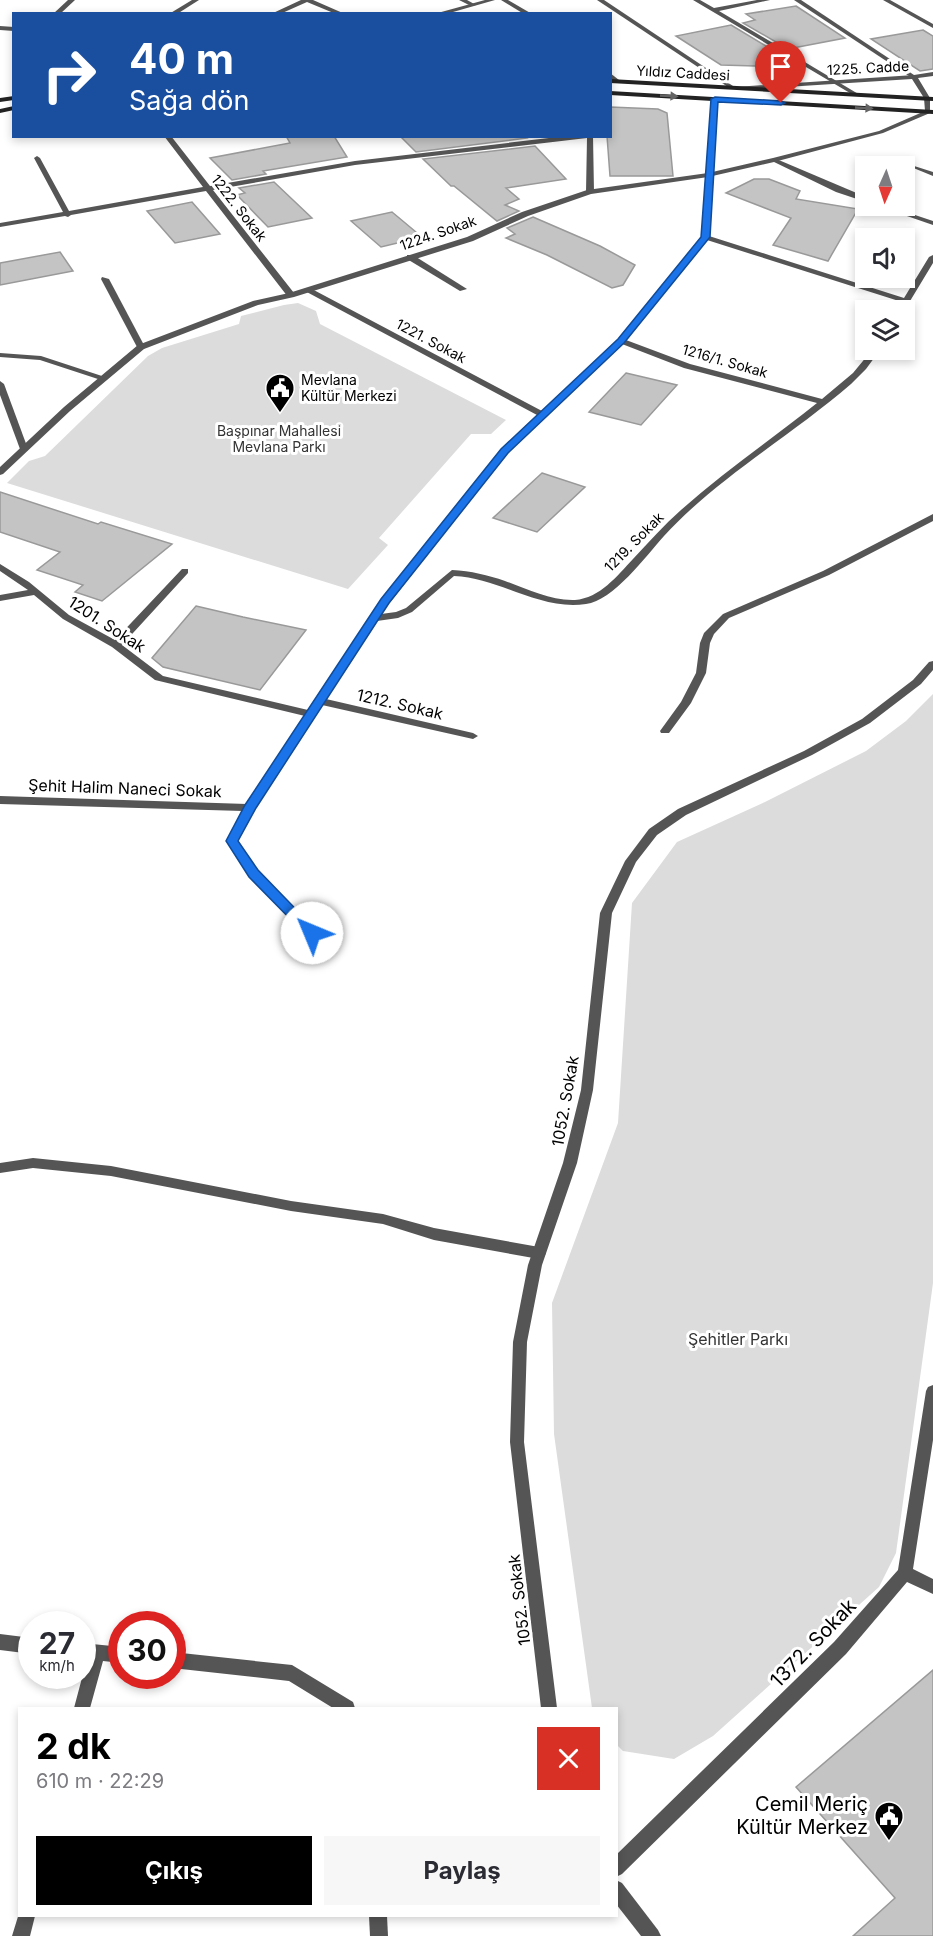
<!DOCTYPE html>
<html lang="tr">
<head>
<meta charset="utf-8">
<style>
	:root { --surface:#fff; --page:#f7f7f7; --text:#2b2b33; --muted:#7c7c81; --accent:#000 }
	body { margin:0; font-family:Inter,sans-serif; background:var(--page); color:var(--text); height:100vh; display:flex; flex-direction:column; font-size:22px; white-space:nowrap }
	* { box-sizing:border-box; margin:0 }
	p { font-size:20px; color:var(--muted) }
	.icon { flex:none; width:33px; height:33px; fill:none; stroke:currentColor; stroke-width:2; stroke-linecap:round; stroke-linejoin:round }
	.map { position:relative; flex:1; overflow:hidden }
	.panel { position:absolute; left:18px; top:1707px; width:600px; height:210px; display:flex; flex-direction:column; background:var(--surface); border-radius:0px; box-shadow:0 3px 9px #0003 }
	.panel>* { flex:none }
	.guide { position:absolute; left:12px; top:12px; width:600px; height:126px; border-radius:0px; box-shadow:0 3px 9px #0003; background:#1a4fa0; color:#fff; overflow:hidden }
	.needle { width:39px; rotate:183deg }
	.fabs { position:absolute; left:855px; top:156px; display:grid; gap:12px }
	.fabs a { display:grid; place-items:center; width:60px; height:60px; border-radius:0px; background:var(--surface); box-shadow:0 3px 9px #0003; font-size:30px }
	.speed { position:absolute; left:18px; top:1611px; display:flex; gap:12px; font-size:30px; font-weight:700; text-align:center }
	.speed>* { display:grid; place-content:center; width:78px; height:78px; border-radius:50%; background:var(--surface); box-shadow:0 3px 9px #0003; line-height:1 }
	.speed small { font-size:15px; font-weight:400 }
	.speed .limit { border:9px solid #d22; background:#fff; color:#111 }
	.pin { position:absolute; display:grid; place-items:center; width:51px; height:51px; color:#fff; margin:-62px -26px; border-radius:50% 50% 50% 0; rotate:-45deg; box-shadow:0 0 6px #0007 }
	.pin .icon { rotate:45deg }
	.me { position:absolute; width:66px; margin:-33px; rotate:315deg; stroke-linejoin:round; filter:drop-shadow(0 0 4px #0008) }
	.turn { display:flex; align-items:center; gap:21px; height:126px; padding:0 18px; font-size:27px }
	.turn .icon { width:78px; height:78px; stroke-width:2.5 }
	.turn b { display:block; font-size:42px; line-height:51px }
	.round { display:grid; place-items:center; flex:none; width:63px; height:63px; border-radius:0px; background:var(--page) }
	.headline { display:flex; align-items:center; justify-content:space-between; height:102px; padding:0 18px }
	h1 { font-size:36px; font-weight:700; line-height:45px; color:var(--accent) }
	.cta { display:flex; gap:12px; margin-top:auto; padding:12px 18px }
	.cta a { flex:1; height:69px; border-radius:0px; background:var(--accent); color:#fff; font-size:24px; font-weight:700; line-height:69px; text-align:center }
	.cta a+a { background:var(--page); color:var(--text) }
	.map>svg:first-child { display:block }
	.green { fill:#dcdcdc }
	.building { fill:#c4c4c4; stroke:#999; stroke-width:1.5 }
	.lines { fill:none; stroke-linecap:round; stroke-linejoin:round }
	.minor { fill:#555; fill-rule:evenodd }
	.tertiary { fill:#555; fill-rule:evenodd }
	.secondary { fill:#222; fill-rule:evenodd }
	.oneway { fill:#646464 }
	.route { fill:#1a73e8; stroke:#114b97; stroke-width:1.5 }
	.labels { text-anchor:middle; stroke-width:6; stroke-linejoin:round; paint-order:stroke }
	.far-street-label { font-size:14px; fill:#000; stroke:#fff }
	.far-poi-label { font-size:14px; fill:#000; stroke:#fff; text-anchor:start }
	.far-park-label { font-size:14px; fill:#333; stroke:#fff }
	.street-label { font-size:16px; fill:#000; stroke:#fff }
	.park-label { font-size:16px; fill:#333; stroke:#fff }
	.near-street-label { font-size:20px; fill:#000; stroke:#fff }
	.near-poi-label { font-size:20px; fill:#000; stroke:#fff; text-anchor:end }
</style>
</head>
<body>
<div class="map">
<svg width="933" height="1936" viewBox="0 0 933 1936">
	<rect width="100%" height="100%" fill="#fff"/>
	<!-- green -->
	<g class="green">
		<polygon points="298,303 316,311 320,324 506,420 491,434 471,434 379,538 388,545 348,589 7,483 29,461 45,456 148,356 162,348 239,324 241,316 284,305"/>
		<polygon points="933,694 933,1283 896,1553 879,1587 713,1736 674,1759 623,1751 617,1745 616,1708 592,1708 554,1434 552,1303 618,1123 632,903 677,842 765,802 866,751 906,721"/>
	</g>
	<!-- building -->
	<g class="building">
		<polygon points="796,6 845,38 788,49 743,23 755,20 746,14"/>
		<polygon points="731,25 776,52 771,52 794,67 721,65 676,36"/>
		<polygon points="923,30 933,36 933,69 920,71 871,39"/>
		<polygon points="610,107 658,109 667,113 673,176 610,176 607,136 610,136"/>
		<polygon points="286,136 334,136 347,157 263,171 266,174 232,180 210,158 290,143"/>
		<polygon points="400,136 525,136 527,138 416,152"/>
		<polygon points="535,146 566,179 506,188 519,199 505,205 519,211 497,221 454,186 451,186 423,159"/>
		<polygon points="754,179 769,179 800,191 796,199 858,209 828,261 773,245 791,218 726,193"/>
		<polygon points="274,182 312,218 268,227 237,195 245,193 239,188"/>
		<polygon points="192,202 220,234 175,243 147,211"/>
		<polygon points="392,212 422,237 381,247 351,221"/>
		<polygon points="533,217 600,246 635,265 623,285 612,288 547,255 506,238 515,234 507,228"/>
		<polygon points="60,252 73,271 0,285 0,263"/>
		<polygon points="626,373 677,385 641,425 589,412"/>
		<polygon points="542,473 585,487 537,532 493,518"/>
		<polygon points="0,492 98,524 101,522 172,544 102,601 75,592 83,585 37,570 60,552 0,532"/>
		<polygon points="196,606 243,617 306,630 260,690 163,667 152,658"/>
		<polygon points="933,1670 933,1936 853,1936 895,1898 796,1787"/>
	</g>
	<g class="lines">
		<!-- minor -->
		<g class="minor">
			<polygon points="301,0 313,0 345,14 336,14 307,2 280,14 271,14"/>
			<polygon points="459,0 467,0 476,5 471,6"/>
			<polygon points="501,0 508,0 532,14 524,14"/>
			<polygon points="597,0 604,0 736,88 731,89"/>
			<polygon points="693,0 700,0 714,8 757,0 770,0 719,11 860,95 855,96"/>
			<polygon points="794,0 801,0 917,77 912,78"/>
			<polygon points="883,0 890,0 933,24 933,28"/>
			<polygon points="610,73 619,80 619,82 615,82 610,79"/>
			<path d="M715,97L718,99L709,236L904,298L929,257L933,255V263L904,311L897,310L902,302L707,240L626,340L690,364L822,399L853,373L872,350H880L866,369L851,384C791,436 718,477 664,536C646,556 613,601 586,604C540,611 500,578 454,576L412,612L398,618L377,621L326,699L473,733L478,736L473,739L322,705L255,808L238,841L257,870L316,930L318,933L316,936H308L249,876L226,841L243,811L0,804V796L247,804L305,716L155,680L112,647L63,619L34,595L0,601V595L28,590L0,571V564L29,582L69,615L115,640L182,569H188V573L122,645L163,676L308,710L381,600L501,449L537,415L303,290L310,288L542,411L618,339L701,237L712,99ZM622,344L684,368L817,403C772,439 724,472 681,510C664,525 649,542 633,559C617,576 600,598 575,600C551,601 527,589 505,581C488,575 471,571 452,570L406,608L396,612L381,614L507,453Z"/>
			<polygon points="164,136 171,136 210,186 355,161 566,136 593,136 594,192 590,194 586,192 587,138 355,165 213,190 294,293 295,295 291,297 288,297 206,191 71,215 68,217 65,216 0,227 0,223 63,212 34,158 37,156 40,158 69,211 203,187"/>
			<polygon points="774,158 866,197 866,202 836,192 772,161 771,160"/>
			<polygon points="911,165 933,172 933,176 911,167"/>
			<polygon points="878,206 888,206 933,221 933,225"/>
			<polygon points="407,255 413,255 467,289 460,291 407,259"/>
			<polygon points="102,277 109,279 145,347 144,349 137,347 101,279"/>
			<polygon points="0,353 41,356 108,378 101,380 40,360 0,357"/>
			<polygon points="0,381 4,384 28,449 27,451 20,449 0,395"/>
			<polygon points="933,514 933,521 829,575 729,618 714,634 710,643 706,673 691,703 669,733 661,733 660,731 681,702 696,673 700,643 704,633 723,614 823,571"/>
			<polygon points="33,1158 111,1166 291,1201 383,1214 434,1228 539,1247 544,1249 546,1253 544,1257 539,1259 434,1240 383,1224 291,1211 111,1176 33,1168 0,1173 0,1163"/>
			<polygon points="933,1385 933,1440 913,1569 933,1579 933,1594 907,1582 846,1654 622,1874 616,1877 616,1855 834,1642 898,1570 926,1391 928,1387"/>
		</g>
		<!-- tertiary -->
		<g class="tertiary">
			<polygon points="68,0 75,0 60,14 53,14"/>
			<polygon points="192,0 199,0 177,14 169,14"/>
			<polygon points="485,0 495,0 446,14 434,14"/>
			<polygon points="0,26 14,27 14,31 0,30"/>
			<polygon points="933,72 933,76 918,78 930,98 930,113 883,133 774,162 708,177 591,194 528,216 473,241 294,297 258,305 144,349 70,411 3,474 0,475 0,467 64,407 138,345 253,301 289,293 467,237 522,212 587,190 708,173 773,158 879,131 925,111 924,98 912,79 737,90 734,88 735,87 914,75"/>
			<polygon points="933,661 933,670 921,684 870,723 812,755 686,815 657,835 636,862 612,913 593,1090 577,1163 542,1265 527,1342 524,1442 557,1708 541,1708 510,1442 513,1342 528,1265 563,1163 581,1090 600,913 625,861 649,829 678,809 804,751 862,719 913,680 929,662"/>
			<polygon points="0,1634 32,1638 32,1654 0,1650"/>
			<polygon points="82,1643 122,1647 122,1663 103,1661 90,1708 74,1708 87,1659 82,1659"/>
			<polygon points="172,1652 292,1665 353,1702 355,1708 333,1708 289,1681 172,1668"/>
			<polygon points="616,1880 622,1883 658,1930 661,1936 641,1936 616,1904"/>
			<polygon points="20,1910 20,1916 35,1916 30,1936 12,1936"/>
			<polygon points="369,1916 387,1916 388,1936 370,1936"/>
		</g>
		<!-- secondary -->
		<g class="secondary">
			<polygon points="610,79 933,97 933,101 610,83"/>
			<polygon points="610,91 933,110 933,114 610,95"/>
			<polygon points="14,96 14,100 0,102 0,98"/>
			<polygon points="14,106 14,110 0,113 0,109"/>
		</g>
	</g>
	<!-- one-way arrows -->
	<defs><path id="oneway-solid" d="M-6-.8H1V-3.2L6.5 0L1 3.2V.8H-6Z" transform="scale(1.5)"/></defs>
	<g class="oneway">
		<use href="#oneway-solid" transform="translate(669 96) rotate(3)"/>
		<use href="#oneway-solid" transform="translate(864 108) rotate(3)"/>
	</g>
	<!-- route -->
	<polygon class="route" points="715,97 781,101 785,103 781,105 718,102 710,237 624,343 508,453 428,554 389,603 256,808 238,841 258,870 319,933 312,937 307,936 249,877 226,841 245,805 381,599 501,449 618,339 701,237 711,99"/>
	<!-- icons -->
	<defs>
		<g id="civic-pin" transform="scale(1.5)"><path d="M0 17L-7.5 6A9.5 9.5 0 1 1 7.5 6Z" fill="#000" stroke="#fff"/><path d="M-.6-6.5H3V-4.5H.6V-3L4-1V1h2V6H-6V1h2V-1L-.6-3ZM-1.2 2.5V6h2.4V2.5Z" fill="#fff"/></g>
	</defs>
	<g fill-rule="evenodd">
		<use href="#civic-pin" x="280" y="388"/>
		<use href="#civic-pin" x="889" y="1816"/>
	</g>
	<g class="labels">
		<!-- far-street labels -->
		<g class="far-street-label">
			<text transform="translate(868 68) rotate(-3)" y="5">1225. Cadde</text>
			<text transform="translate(683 73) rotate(3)" y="5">Yıldız Caddesi</text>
			<text transform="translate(239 208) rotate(52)" y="5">1222. Sokak</text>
			<text transform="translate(438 233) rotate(-19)" y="5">1224. Sokak</text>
			<text transform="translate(431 341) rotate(28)" y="5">1221. Sokak</text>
			<text transform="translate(725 361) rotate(16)" y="5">1216/1. Sokak</text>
			<text transform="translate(634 542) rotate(-45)" y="5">1219. Sokak</text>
		</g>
		<!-- far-poi labels -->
		<g class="far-poi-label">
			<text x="301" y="385">Mevlana<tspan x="301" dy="16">Kültür Merkezi</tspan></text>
		</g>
		<!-- far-park labels -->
		<g class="far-park-label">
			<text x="279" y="436">Başpınar Mahallesi<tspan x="279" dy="16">Mevlana Parkı</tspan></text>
		</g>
		<!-- street labels -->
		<g class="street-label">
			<text transform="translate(107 624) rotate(33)" y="6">1201. Sokak</text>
			<text transform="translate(400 704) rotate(13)" y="6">1212. Sokak</text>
			<text transform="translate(125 788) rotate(2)" y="6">Şehit Halim Naneci Sokak</text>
			<text transform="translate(565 1101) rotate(-80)" y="6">1052. Sokak</text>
			<text transform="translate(519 1600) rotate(-97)" y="6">1052. Sokak</text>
		</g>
		<!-- park labels -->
		<g class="park-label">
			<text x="738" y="1345">Şehitler Parkı</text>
		</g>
		<!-- near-street labels -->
		<g class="near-street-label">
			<text transform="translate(813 1643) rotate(-46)" y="7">1372. Sokak</text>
		</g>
		<!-- near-poi labels -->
		<g class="near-poi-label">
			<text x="868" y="1811">Cemil Meriç<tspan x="868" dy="23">Kültür Merkez</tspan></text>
		</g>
	</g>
</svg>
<div class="fabs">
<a><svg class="needle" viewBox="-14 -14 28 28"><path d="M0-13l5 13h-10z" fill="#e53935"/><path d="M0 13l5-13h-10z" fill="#7c7c81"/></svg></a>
<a><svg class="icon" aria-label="sound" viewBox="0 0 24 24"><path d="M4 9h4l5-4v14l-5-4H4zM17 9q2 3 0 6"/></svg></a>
<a><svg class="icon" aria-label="layers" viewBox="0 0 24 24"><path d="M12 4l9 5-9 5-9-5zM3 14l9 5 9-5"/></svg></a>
</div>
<div class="speed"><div>27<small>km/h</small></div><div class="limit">30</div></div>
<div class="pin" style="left:781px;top:103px;background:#d93025"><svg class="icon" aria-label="arrive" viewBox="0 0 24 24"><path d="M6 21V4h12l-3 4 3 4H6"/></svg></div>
<svg class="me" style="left:312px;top:933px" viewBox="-20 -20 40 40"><circle r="19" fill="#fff"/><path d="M0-13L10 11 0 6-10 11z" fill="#1a73e8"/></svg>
<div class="guide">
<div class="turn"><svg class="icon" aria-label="right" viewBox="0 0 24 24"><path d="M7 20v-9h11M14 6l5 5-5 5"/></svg><div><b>40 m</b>Sağa dön</div></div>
</div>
<section class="panel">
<div class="headline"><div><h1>2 dk</h1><p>610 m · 22:29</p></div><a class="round" style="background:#d93025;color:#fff"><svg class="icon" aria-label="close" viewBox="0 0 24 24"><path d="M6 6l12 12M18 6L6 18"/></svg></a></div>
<div class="cta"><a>Çıkış</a><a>Paylaş</a></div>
</section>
</div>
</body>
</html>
